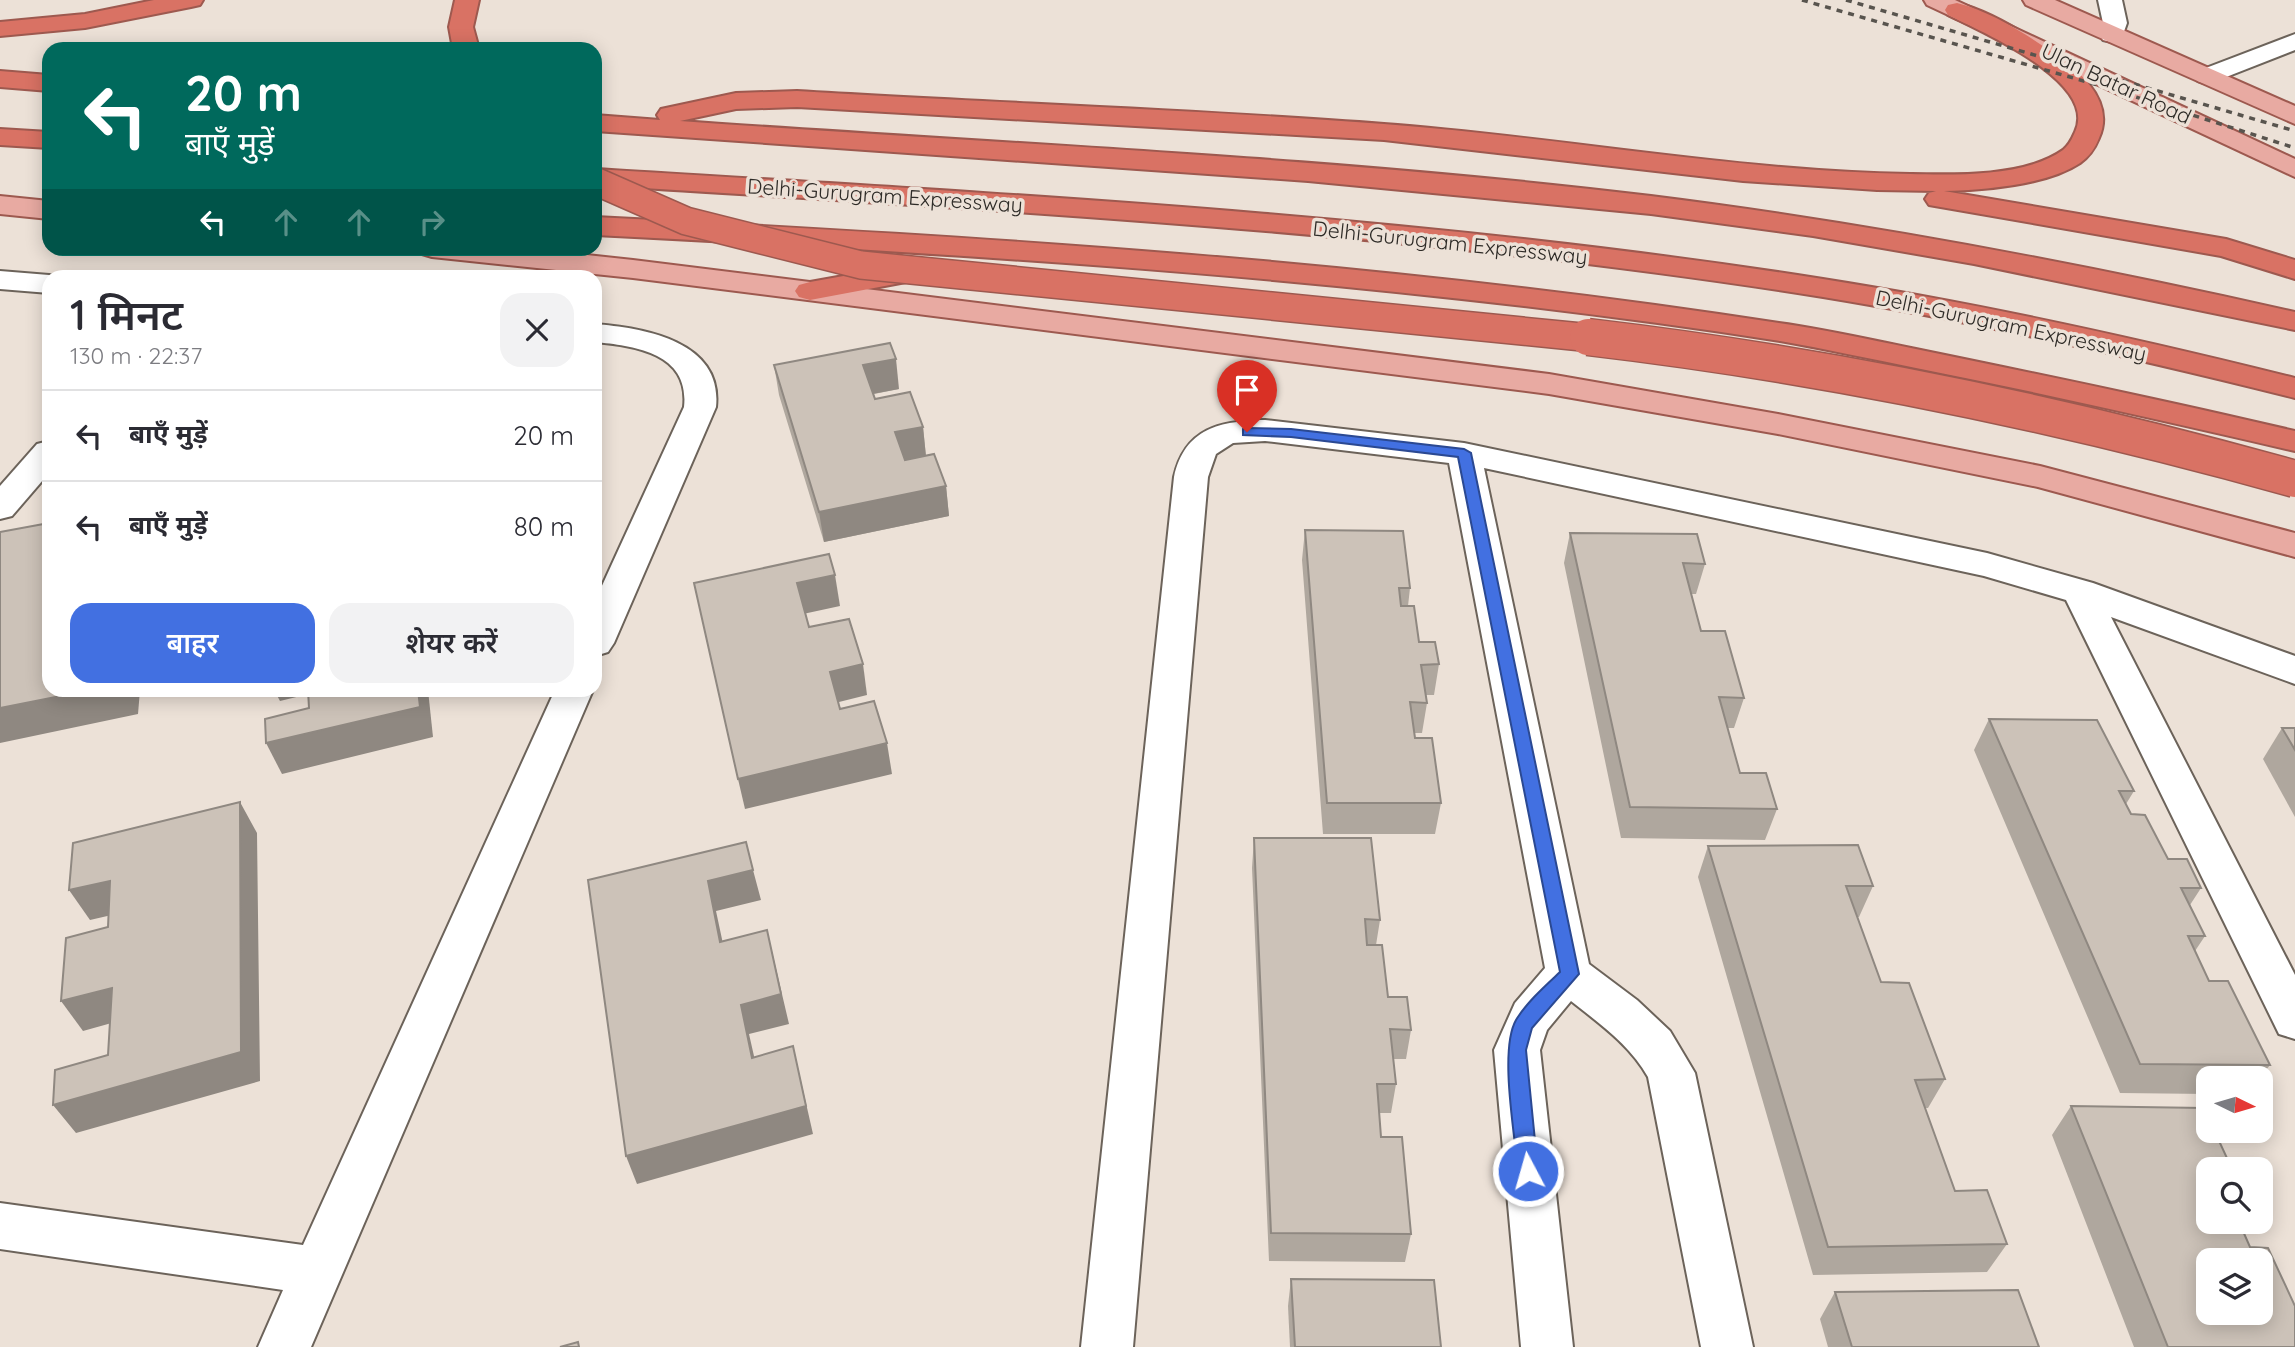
<!DOCTYPE html>
<html lang="hi">
<head>
<meta charset="utf-8">
<style>
	:root { --surface:#fff; --page:#f2f2f3; --text:#2b2b33; --muted:#7c7c81; --line:#e1e1e2; --accent:#4270e1 }
	body { margin:0; font-family:Quicksand,"Noto Sans Devanagari",sans-serif; background:var(--page); color:var(--text); height:100vh; display:flex; flex-direction:column; font-size:26px; white-space:nowrap }
	* { box-sizing:border-box; margin:0 }
	p { font-size:23px; color:var(--muted) }
	.icon { flex:none; width:38px; height:38px; fill:none; stroke:currentColor; stroke-width:2; stroke-linecap:round; stroke-linejoin:round }
	.map { position:relative; flex:1; overflow:hidden }
	.panel { position:absolute; left:42px; top:270px; width:560px; height:427px; display:flex; flex-direction:column; background:var(--surface); border-radius:21px; box-shadow:0 4px 18px #0003 }
	.panel>* { flex:none }
	.guide { position:absolute; left:42px; top:42px; width:560px; height:214px; border-radius:21px; box-shadow:0 4px 18px #0003; background:#00695c; color:#fff; overflow:hidden }
	.needle { width:46px; rotate:95deg }
	.controls { position:absolute; left:2196px; top:1066px; display:grid; gap:14px }
	.controls a { display:grid; place-items:center; width:77px; height:77px; border-radius:14px; background:var(--surface); box-shadow:0 4px 18px #0003; font-size:35px }
	.pin { position:absolute; display:grid; place-items:center; width:60px; height:60px; color:#fff; margin:-72px -30px; border-radius:50% 50% 50% 0; rotate:-45deg; box-shadow:0 0 7px #0007 }
	.pin .icon { rotate:45deg }
	.me { position:absolute; width:77px; margin:-38px; rotate:354deg; stroke-linejoin:round; filter:drop-shadow(0 0 5px #0008) }
	.turn { display:flex; align-items:center; gap:24px; height:147px; padding:0 28px; font-size:32px }
	.turn .icon { width:91px; height:91px; stroke-width:2.5 }
	.turn b { display:block; font-size:49px; line-height:60px }
	.lanes { display:flex; align-items:center; height:66px; padding:0 28px; background:#0003; justify-content:center; gap:35px; direction:ltr }
	.lanes .off { opacity:.35 }
	.round { display:grid; place-items:center; flex:none; width:74px; height:74px; border-radius:21px; background:var(--page) }
	.headline { display:flex; align-items:center; justify-content:space-between; height:119px; padding:0 28px }
	h1 { font-size:42px; font-weight:600; line-height:52px }
	.cta { display:flex; gap:14px; margin-top:auto; padding:14px 28px }
	.cta a { flex:1; height:80px; border-radius:21px; background:var(--accent); color:#fff; font-size:28px; font-weight:600; line-height:80px; text-align:center }
	.cta a+a { background:var(--page); color:var(--text) }
	ul { padding:0; list-style:none }
	li { display:flex; align-items:center; gap:21px; height:91px; padding:0 28px; border-top:2px solid var(--line) }
	li div { flex:1 }
	li b { display:block; font-size:26px }
	li em { font-style:normal }
	.map>svg:first-child { display:block }
	.lines { fill:none; stroke-linecap:round; stroke-linejoin:round }
	.minor-casing { stroke:#6c635a; stroke-width:4 }
	.major-casing { stroke:#9d594f; stroke-width:4 }
	.highway-casing { stroke:#9d594f; stroke-width:4 }
	.minor { fill:#fff; fill-rule:evenodd }
	.major { fill:#e8aaa2; fill-rule:evenodd }
	.highway { fill:#d97264; fill-rule:evenodd }
	.rail { stroke:#58544e; stroke-width:3.5; stroke-dasharray:6 6; stroke-linecap:butt }
	.highway-bridge-far1-casing { stroke:#9d594f; stroke-width:30; stroke-linecap:butt }
	.highway-bridge-casing { stroke:#9d594f; stroke-width:39; stroke-linecap:butt }
	.highway-bridge-far1 { stroke:#d97264; stroke-width:27 }
	.highway-bridge { stroke:#d97264; stroke-width:36 }
	.wall { fill:#afa79e }
	.shaded-wall { fill:#8f8881 }
	.building { fill:#ccc2b8; stroke:#8f8881; stroke-width:2; fill-rule:evenodd }
	.route { fill:#4270e1; stroke:#2b4992; stroke-width:2 }
	.labels { text-anchor:middle; stroke-width:7; stroke-linejoin:round; paint-order:stroke }
	.far-street-label { font-size:21px; fill:#2e2b27; stroke:#ece1d7 }
</style>
</head>
<body>
<div class="map">
<svg width="2295" height="1347" viewBox="0 0 2295 1347">
	<rect width="100%" height="100%" fill="#ece1d7"/>
	<g class="lines">
		<!-- minor casing -->
		<g class="minor-casing">
			<g id="minor">
				<polygon points="2098,0 2122,0 2127,23 2121,40 2112,42 2103,40 2100,35 2103,23"/>
				<polygon points="2295,34 2295,50 2216,81 2207,84 2198,81 2194,76 2198,71"/>
				<polygon points="0,271 49,275 55,276 49,276 49,293 0,289"/>
				<path d="M595,324C644,328 723,341 716,407L614,643L608,652L595,656V601L684,407C690,353 635,346 595,342Z"/>
				<path d="M1265,420L1464,443L1987,553L2093,583L2295,656V684L2111,617L2295,975V1039L2279,1034L2066,600L1984,576L1484,468L1589,964L1637,1000L1670,1031L1695,1073L1753,1347H1701L1648,1077C1630,1045 1600,1024 1571,1001L1547,1030L1540,1050L1573,1347H1521L1494,1050L1515,1003L1545,968L1449,463L1265,441L1233,443L1216,454L1208,477L1133,1347H1081L1174,477C1185,428 1220,421 1265,420Z"/>
				<polygon points="49,441 49,473 12,516 0,519 0,486 37,444"/>
				<polygon points="555,690 593,690 311,1347 258,1347 283,1290 0,1249 0,1203 303,1245"/>
			</g>
		</g>
		<!-- major casing -->
		<g class="major-casing">
			<g id="major">
				<polygon points="1924,0 1955,0 2295,159 2295,177 1927,5"/>
				<polygon points="2023,0 2055,0 2295,106 2295,124 2026,5"/>
				<polygon points="0,196 49,201 49,219 0,214"/>
				<polygon points="418,248 522,248 633,260 1549,374 1778,414 2040,466 2295,533 2295,557 2038,487 1778,434 1549,394 633,278 432,257 422,254"/>
			</g>
		</g>
		<!-- highway casing -->
		<g class="highway-casing">
			<g id="highway">
				<polygon points="154,0 203,0 200,5 191,7 85,28 0,36 0,22 85,14"/>
				<polygon points="455,0 479,0 473,27 479,49 453,49 449,27"/>
				<path d="M1957,3C1986,10 2018,29 2043,46C2073,65 2117,98 2099,138C2095,148 2090,156 2080,163C2047,185 1984,190 1944,191L2226,239L2295,260V279L2221,256L1929,205L1925,199L1929,193L1936,191L1877,190L1743,181L1384,140L797,107L736,109L680,121C1003,144 1329,157 1651,196C1867,223 2082,264 2295,312V330L1974,264L1813,236L1651,214L1308,181L595,131V115L660,120L657,115L661,109L736,93L797,91C993,103 1189,109 1384,124C1560,137 1734,171 1910,174C1955,175 2025,177 2063,150C2069,145 2072,139 2075,132C2099,82 1982,32 1948,15L1945,10L1948,5Z"/>
				<polygon points="0,71 49,75 49,91 0,87"/>
				<polygon points="0,129 49,132 49,148 0,145"/>
				<path d="M595,169C1005,194 1417,215 1823,279C1982,304 2139,339 2295,378V398C2139,359 1982,323 1823,297C1417,232 1005,211 595,185Z"/>
				<path d="M595,217C991,237 1387,262 1779,323C1823,329 1867,339 1911,348C2023,371 2135,394 2247,420L2295,431V451C2169,422 2043,393 1916,368C1871,359 1826,349 1780,341C1388,280 991,255 595,235Z"/>
				<polygon points="927,261 938,264 942,270 938,276 810,300 799,297 795,291 799,285 810,282"/>
			</g>
		</g>
		<!-- minor -->
		<use href="#minor" class="minor"/>
		<!-- major -->
		<use href="#major" class="major"/>
		<!-- highway -->
		<use href="#highway" class="highway"/>
		<!-- rail -->
		<g class="rail">
			<polyline points="1802,0 2108,88 2295,148"/>
			<polyline points="1846,0 2295,131"/>
		</g>
		<!-- highway-bridge-far1 casing -->
		<g class="highway-bridge-far1-casing">
			<polyline id="highway-bridge-far1" points="595,181 686,221 861,265 1602,339"/>
		</g>
		<!-- highway-bridge casing -->
		<g class="highway-bridge-casing">
			<path id="highway-bridge" d="M1588,337C1827,365 2063,414 2295,479"/>
		</g>
		<!-- highway-bridge-far1 -->
		<use href="#highway-bridge-far1" class="highway-bridge-far1"/>
		<!-- highway-bridge -->
		<use href="#highway-bridge" class="highway-bridge"/>
	</g>
	<!-- wall -->
	<g class="wall">
		<polygon points="774,365 899,389 874,394 875,399 923,427 926,456 946,486 949,516 824,542 779,395"/>
		<polygon points="1305,530 1410,588 1408,606 1419,642 1439,664 1434,695 1426,695 1427,703 1422,733 1414,733 1415,738 1441,803 1435,834 1323,834 1302,560"/>
		<polygon points="1570,533 1705,564 1696,594 1691,594 1701,631 1744,698 1734,728 1727,728 1740,773 1777,809 1765,840 1621,838 1564,563"/>
		<polygon points="1989,719 2134,791 2126,804 2131,814 2168,859 2201,888 2190,905 2205,936 2195,951 2209,981 2270,1065 2260,1078 2208,1078 2208,1094 2120,1093 1974,750"/>
		<polygon points="2282,728 2295,728 2295,817 2263,759"/>
		<polygon points="1254,838 1380,920 1376,945 1388,997 1411,1030 1406,1059 1393,1059 1396,1084 1391,1113 1379,1113 1381,1137 1411,1234 1405,1262 1269,1261 1252,868"/>
		<polygon points="1708,846 1873,886 1859,917 1857,917 1881,982 1945,1079 1928,1108 1925,1108 1955,1191 2007,1244 1987,1272 1813,1275 1698,877"/>
		<polygon points="2071,1106 2208,1222 2244,1222 2241,1226 2295,1347 2134,1347 2052,1135"/>
		<polygon points="1291,1279 1441,1347 1290,1347 1288,1306"/>
		<polygon points="1835,1292 2039,1347 1828,1347 1820,1319"/>
	</g>
	<!-- shaded-wall -->
	<g class="shaded-wall">
		<polygon points="896,359 899,389 867,395 863,365"/>
		<polygon points="923,427 926,457 898,462 895,432"/>
		<polygon points="946,486 949,516 824,542 819,512"/>
		<polygon points="835,575 840,606 803,614 797,583"/>
		<polygon points="863,664 867,695 835,703 830,672"/>
		<polygon points="91,690 140,690 138,714 0,743 0,708"/>
		<polygon points="274,690 321,690 321,691 280,701"/>
		<polygon points="418,690 428,690 433,737 282,774 266,743"/>
		<polygon points="887,743 892,774 745,809 738,779"/>
		<polygon points="240,802 257,833 260,1081 76,1133 53,1105 241,1052"/>
		<polygon points="753,870 761,900 716,911 729,972 720,942 708,881"/>
		<polygon points="110,881 129,911 90,920 69,890"/>
		<polygon points="767,930 789,1024 749,1034 761,1087 752,1058 741,1005"/>
		<polygon points="112,988 133,1017 83,1031 61,1001"/>
		<polygon points="793,1046 813,1134 637,1184 626,1156"/>
	</g>
	<!-- building -->
	<g class="building">
		<polygon points="890,343 896,359 863,365 875,399 910,392 923,427 895,432 905,460 934,454 946,486 819,512 774,365"/>
		<polygon points="49,523 49,690 91,690 0,708 0,532"/>
		<polygon points="1305,530 1403,531 1410,588 1399,588 1401,606 1414,606 1419,642 1435,642 1439,664 1421,665 1427,703 1410,702 1415,738 1432,738 1441,803 1327,803"/>
		<polygon points="1570,533 1697,534 1705,564 1683,563 1701,631 1725,631 1744,698 1719,697 1740,773 1766,773 1777,809 1630,807"/>
		<polygon points="829,554 835,575 797,583 809,627 849,619 863,664 830,672 840,709 874,701 887,743 738,779 694,583"/>
		<polygon points="308,690 418,690 420,707 266,743 265,719 309,708"/>
		<polygon points="1989,719 2097,720 2134,791 2119,791 2131,814 2145,815 2168,859 2187,859 2201,888 2181,888 2205,936 2188,936 2209,981 2228,981 2270,1065 2140,1064"/>
		<polygon points="2282,728 2295,728 2295,750"/>
		<polygon points="240,802 241,1052 53,1105 55,1070 108,1055 112,988 61,1001 66,938 108,927 110,881 69,890 73,843"/>
		<polygon points="1254,838 1371,838 1380,920 1365,919 1367,945 1382,945 1388,997 1407,997 1411,1030 1390,1029 1396,1084 1377,1084 1381,1137 1402,1137 1411,1234 1271,1233"/>
		<polygon points="746,842 753,870 708,881 720,942 767,930 781,994 741,1005 752,1058 793,1046 806,1106 626,1156 588,880"/>
		<polygon points="1858,845 1873,886 1846,886 1881,982 1909,983 1945,1079 1915,1080 1955,1191 1987,1190 2007,1244 1828,1247 1708,846"/>
		<path d="M2071,1106L2204,1108L2208,1118V1130H2214L2232,1169H2208V1222H2239L2250,1247L2268,1248L2295,1306V1347H2168ZM2208,1260H2261V1312H2208Z"/>
		<polygon points="1291,1279 1434,1280 1441,1347 1295,1347"/>
		<polygon points="2018,1290 2039,1347 1852,1347 1835,1292"/>
		<polygon points="578,1342 579,1347 560,1347"/>
	</g>
	<!-- route -->
	<path class="route" d="M1247,428L1291,429L1464,449L1471,453L1579,974L1532,1028L1526,1050L1538,1171L1535,1177L1528,1180L1521,1177L1518,1171C1515,1135 1499,1050 1516,1020C1527,1002 1544,987 1560,972L1458,457L1291,437L1243,435V429Z"/>
	<g class="labels">
		<!-- far-street labels -->
		<g class="far-street-label">
			<text transform="translate(2116 84) rotate(25)" y="7">Ulan Batar Road</text>
			<text transform="translate(885 196) rotate(4)" y="7">Delhi-Gurugram Expressway</text>
			<text transform="translate(1450 243) rotate(6)" y="7">Delhi-Gurugram Expressway</text>
			<text transform="translate(2011 326) rotate(12)" y="7">Delhi-Gurugram Expressway</text>
		</g>
	</g>
</svg>
<div class="controls">
<a><svg class="needle" viewBox="-14 -14 28 28"><path d="M0-13l5 13h-10z" fill="#e53935"/><path d="M0 13l5-13h-10z" fill="#7c7c81"/></svg></a>
<a><svg class="icon" aria-label="search" viewBox="0 0 24 24"><circle cx="10" cy="10" r="6"/><path d="M15 15l6 6"/></svg></a>
<a><svg class="icon" aria-label="layers" viewBox="0 0 24 24"><path d="M12 4l9 5-9 5-9-5zM3 14l9 5 9-5"/></svg></a>
</div>
<div class="pin" style="left:1247px;top:432px;background:#d93025"><svg class="icon" aria-label="arrive" viewBox="0 0 24 24"><path d="M6 21V4h12l-3 4 3 4H6"/></svg></div>
<svg class="me" style="left:1528px;top:1171px" viewBox="-20 -20 40 40"><circle r="17" fill="#4270e1" stroke="#fff" stroke-width="3"/><path d="M0-11L8 9 0 5-8 9z" fill="#fff"/></svg>
<div class="guide">
<div class="turn"><svg class="icon" aria-label="left" viewBox="0 0 24 24"><path d="M17 20v-9H6M10 6l-5 5 5 5"/></svg><div><b>20 m</b>बाएँ मुड़ें</div></div>
<div class="lanes"><svg class="icon" aria-label="left" viewBox="0 0 24 24"><path d="M17 20v-9H6M10 6l-5 5 5 5"/></svg><svg class="icon off" aria-label="ahead" viewBox="0 0 24 24"><path d="M12 20V5M6 11l6-6 6 6"/></svg><svg class="icon off" aria-label="ahead" viewBox="0 0 24 24"><path d="M12 20V5M6 11l6-6 6 6"/></svg><svg class="icon off" aria-label="right" viewBox="0 0 24 24"><path d="M7 20v-9h11M14 6l5 5-5 5"/></svg></div>
</div>
<section class="panel">
<div class="headline"><div><h1>1 मिनट</h1><p>130 m · 22:37</p></div><a class="round"><svg class="icon" aria-label="close" viewBox="0 0 24 24"><path d="M6 6l12 12M18 6L6 18"/></svg></a></div>
<ul>
<li><svg class="icon" aria-label="left" viewBox="0 0 24 24"><path d="M17 20v-9H6M10 6l-5 5 5 5"/></svg><div><b>बाएँ मुड़ें</b></div><em>20 m</em></li>
<li><svg class="icon" aria-label="left" viewBox="0 0 24 24"><path d="M17 20v-9H6M10 6l-5 5 5 5"/></svg><div><b>बाएँ मुड़ें</b></div><em>80 m</em></li>
</ul>
<div class="cta"><a>बाहर</a><a>शेयर करें</a></div>
</section>
</div>
</body>
</html>
